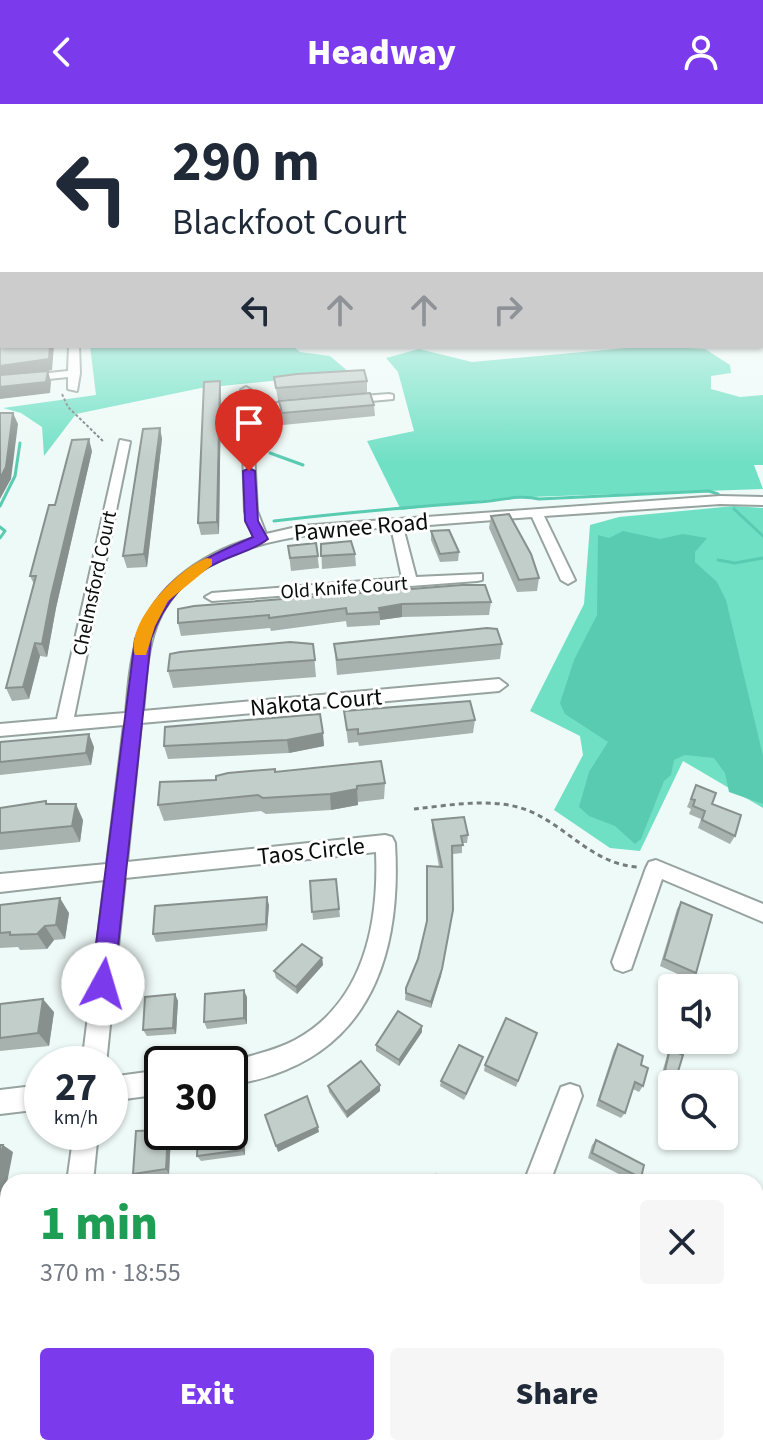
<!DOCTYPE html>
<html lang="en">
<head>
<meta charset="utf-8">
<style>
	:root { --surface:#fff; --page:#f6f6f7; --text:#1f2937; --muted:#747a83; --accent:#7c3aed }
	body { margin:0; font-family:"Source Sans 3",sans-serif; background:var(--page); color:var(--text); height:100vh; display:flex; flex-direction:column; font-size:30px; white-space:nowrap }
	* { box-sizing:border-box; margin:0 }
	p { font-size:26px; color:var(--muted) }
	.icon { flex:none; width:44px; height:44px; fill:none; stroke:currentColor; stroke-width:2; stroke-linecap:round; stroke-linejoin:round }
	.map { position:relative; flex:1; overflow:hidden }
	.side { position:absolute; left:0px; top:1070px; width:764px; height:282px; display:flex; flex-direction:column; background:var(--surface); border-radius:24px 24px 0 0; box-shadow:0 2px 6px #0004 }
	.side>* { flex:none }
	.guide { position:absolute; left:0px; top:0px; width:764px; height:244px; box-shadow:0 2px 6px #0004; background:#fff; color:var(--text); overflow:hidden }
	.controls { position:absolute; left:658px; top:870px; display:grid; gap:16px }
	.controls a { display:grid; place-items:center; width:80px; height:80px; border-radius:8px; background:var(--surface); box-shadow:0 2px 6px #0004; font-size:40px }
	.speed { position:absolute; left:24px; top:942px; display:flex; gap:16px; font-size:40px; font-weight:700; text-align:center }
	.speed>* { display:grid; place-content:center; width:104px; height:104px; border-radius:50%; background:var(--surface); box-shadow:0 2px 6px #0004; line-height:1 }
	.speed small { font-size:20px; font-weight:400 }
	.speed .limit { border:4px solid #111; border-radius:12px; background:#fff; color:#111 }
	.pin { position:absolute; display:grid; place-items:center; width:68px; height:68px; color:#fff; margin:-82px -34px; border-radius:50% 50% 50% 0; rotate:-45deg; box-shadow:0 0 8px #0007 }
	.pin .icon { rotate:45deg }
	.me { position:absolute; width:88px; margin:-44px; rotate:6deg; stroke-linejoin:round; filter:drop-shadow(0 0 6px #0008) }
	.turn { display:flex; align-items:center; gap:28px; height:168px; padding:0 40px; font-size:36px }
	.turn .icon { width:104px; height:104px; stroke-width:2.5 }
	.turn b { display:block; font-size:56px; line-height:68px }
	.lanes { display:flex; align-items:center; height:76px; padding:0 40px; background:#0003; justify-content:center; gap:40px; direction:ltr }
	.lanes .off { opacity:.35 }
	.round { display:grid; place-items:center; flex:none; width:84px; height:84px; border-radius:8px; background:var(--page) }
	.headline { display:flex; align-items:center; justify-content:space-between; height:136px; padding:0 40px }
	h1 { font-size:48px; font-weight:800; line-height:60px; color:#1e9e55 }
	.cta { display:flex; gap:16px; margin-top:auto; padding:16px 40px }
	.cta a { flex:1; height:92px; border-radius:8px; background:var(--accent); color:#fff; font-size:32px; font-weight:800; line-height:92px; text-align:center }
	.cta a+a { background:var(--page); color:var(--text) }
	header { display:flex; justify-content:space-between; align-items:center; height:104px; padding:0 40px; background:var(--accent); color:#fff; font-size:36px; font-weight:800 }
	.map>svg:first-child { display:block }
	.forest { fill:#70e0c5 }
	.water { fill:#59cbb1 }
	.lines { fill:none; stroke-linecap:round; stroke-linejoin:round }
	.stream { stroke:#59cbb1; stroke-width:3 }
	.minor-casing { stroke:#97a39f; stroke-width:4 }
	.path-far1 { stroke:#757c7b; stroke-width:2; stroke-dasharray:3 2; stroke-linecap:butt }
	.path { stroke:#757c7b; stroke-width:3; stroke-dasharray:5 4; stroke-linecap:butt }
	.minor { fill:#fff; fill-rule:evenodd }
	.wall { fill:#a7b1ae }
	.shaded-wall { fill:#88908d }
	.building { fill:#c2ceca; stroke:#88908d; stroke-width:2 }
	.route { fill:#7c3aed; stroke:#51269a; stroke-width:2 }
	.slow { fill:#f59e0b }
	.labels { text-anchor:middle; stroke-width:6; stroke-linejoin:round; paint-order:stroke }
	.far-street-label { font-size:20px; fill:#080c0b; stroke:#fff }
	.street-label { font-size:24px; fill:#080c0b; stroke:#fff }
</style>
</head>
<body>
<header><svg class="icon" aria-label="back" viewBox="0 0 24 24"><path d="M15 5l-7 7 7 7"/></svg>Headway<svg class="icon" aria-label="person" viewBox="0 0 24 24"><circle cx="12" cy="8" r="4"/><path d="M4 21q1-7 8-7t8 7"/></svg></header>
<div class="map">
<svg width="763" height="1351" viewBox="0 0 763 1351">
	<rect width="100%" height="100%" fill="#eefaf7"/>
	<!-- forest -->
	<g class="forest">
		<polygon points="90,242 293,242 300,248 330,252 350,269 201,284 76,310 44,352 42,323 21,309 3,304 96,291"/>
		<polygon points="649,242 705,245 730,261 731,269 711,272 711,285 740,293 763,291 763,361 754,361 763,385 503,394 401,406 367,337 414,327 398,268 386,254 419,245 472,258"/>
		<polygon points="734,402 763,404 763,704 683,657 640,747 610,744 554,706 583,651 580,632 530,607 584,500 590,421 619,413"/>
	</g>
	<!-- water -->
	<polygon class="water" points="623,427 660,435 683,430 707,434 695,448 695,458 717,478 726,496 763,652 763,700 729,688 725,669 714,654 685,651 674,656 671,671 664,677 641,735 635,740 615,722 589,712 579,703 589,668 608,638 565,610 560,599 574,556 597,511 598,431 609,434"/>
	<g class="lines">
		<!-- stream -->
		<g class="stream">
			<polyline points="270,349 303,361"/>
			<polyline points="0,402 15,372 20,339"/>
			<polyline points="734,405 763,432"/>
			<path d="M274,417C342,409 410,403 478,398C500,397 518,390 539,395L709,387L718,390"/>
			<polyline points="0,423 5,427 0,434"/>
			<polyline points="718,456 735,459 763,454"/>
		</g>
		<!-- minor casing -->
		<g class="minor-casing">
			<g id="minor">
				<rect x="762" y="221" width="1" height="7"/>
				<polygon points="69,242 79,242 80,269 77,287 68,285 68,273 0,280 0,274 68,267"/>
				<path d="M246,283L251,286L252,301L304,297L309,300L304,303L252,308L257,407L266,430L301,422L720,392L763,393V401L720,400L544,412L575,476L568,480L561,476L532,413L403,423L416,473L482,470V476L477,477L212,497L205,493L212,489L402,474L391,423C312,429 189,434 156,523C146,550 146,579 143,607L499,575L507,581L499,587L141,619L127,758L385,731L392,733L395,739C401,838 377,936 272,971C259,976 244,978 230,982V960H225C249,951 273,948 295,936C364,899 379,819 376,748L125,774L106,960H82L105,776L0,788V770L107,760L124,621L0,632V620L57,615L120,336L130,338L74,613L126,609C128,588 129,567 134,547C147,487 197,451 254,434L245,407L241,286Z"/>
				<polygon points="389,290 393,291 393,295 349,299 344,296 349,293"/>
				<polygon points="656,756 763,800 763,818 662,775 631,865 623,868 615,865 612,858 646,764 649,758"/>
				<polygon points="162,966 162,990 110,997 110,973"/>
				<polygon points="570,980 579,983 582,992 550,1078 524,1078 561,983"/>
				<polygon points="42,981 42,1005 0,1010 0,986"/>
				<polygon points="74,1028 98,1028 93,1078 67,1078"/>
				<polygon points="12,1344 44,1344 43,1351 11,1351"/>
				<polygon points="422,1344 454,1344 452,1351 420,1351"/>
			</g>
		</g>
		<!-- path-far1 -->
		<polyline class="path-far1" points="62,290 68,303 104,338"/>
		<!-- path -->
		<path class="path" d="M414,705C453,701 501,691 538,711C572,729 596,760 637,763"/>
		<!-- minor -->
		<use href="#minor" class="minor"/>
	</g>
	<!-- wall -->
	<g class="wall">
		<polygon points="274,273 367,277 367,289 278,296"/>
		<polygon points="221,288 219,430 201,431 198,419"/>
		<polygon points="279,297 374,301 375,312 283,321"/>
		<polygon points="160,324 162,335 147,463 127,464 123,452"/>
		<polygon points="92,347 56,504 47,553 40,552 29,595 12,597 6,584 34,480 30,472 55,401"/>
		<polygon points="491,412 539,474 537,487 517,488 489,424"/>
		<polygon points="431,427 459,448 458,457 440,458 431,436"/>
		<polygon points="316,439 319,464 291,467 288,442"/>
		<polygon points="321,440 355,450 356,462 322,465"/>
		<polygon points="491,498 489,511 402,513 380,516 380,521 347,523 346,517 271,527 270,524 181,532 178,519 178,505"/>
		<polygon points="313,540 316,573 173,584 168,567"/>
		<polygon points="334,540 502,540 500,555 337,571"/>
		<polygon points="344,607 475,616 473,629 359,642 358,638 348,639"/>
		<polygon points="320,610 324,642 289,649 168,655 164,642"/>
		<polygon points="0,638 94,643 91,661 0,671"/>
		<polygon points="276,668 385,679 384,695 358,698 358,701 331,706 266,710 261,707 164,717 158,701 216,676"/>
		<polygon points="696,681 712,700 735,732 730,740 698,724 701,715 689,710 691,705 687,703"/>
		<polygon points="46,697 48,700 83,716 80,738 0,746 0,704"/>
		<polygon points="432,716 468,731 467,739 462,739 462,749 453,750 441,872 431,904 405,896 406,884 418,855 439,763 432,724"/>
		<polygon points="336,775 340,813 313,816 310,777"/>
		<polygon points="681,798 696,869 691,876 660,862 677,805"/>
		<polygon points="0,801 69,809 65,835 54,836 47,845 20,846 18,843 0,844"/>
		<polygon points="269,801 267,827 156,838 153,830"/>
		<polygon points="322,854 323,861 297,890 276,874 274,867"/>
		<polygon points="175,890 178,897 176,930 147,932 143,926"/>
		<polygon points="247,893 247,920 207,925 204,918"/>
		<polygon points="0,900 54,908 49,942 0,947"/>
		<polygon points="422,922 422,928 399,962 376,947 376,941"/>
		<polygon points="537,929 516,983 484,967 485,961"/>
		<polygon points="618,940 641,961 643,982 639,988 633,985 625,1009 621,1014 596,1002 614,946"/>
		<polygon points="670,945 677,971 674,974 662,969 668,948"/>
		<polygon points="481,960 464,996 440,982 441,977"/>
		<polygon points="380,981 380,987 347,1014 329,988 328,982"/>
		<polygon points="244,1018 245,1051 201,1057 197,1052"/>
		<polygon points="171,1031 169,1070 137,1074 133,1070"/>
		<polygon points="596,1036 641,1074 637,1078 634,1078 588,1054 592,1041"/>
		<polygon points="0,1160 8,1164 8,1202 0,1203"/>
	</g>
	<!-- shaded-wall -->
	<g class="shaded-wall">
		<polygon points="50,242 54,242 52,266 0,274 0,262"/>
		<polygon points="48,267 51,278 50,289 0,295 0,283"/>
		<polygon points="220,277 221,288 219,430 217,418"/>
		<polygon points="13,309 18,320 11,375 0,395 0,374"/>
		<polygon points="160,324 162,335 147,463 144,450"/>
		<polygon points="89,335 92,347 56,504 47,553 42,540 51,492"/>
		<polygon points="402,500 402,513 380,516 379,504"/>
		<polygon points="35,539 40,552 29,595 23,583"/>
		<polygon points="323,629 324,642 289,649 287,636"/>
		<polygon points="89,630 94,643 91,661 86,649"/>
		<polygon points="357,685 358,701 331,706 330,690"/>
		<polygon points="76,700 83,716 80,738 72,722"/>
		<polygon points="267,793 269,801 267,827 266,820"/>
		<polygon points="60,794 69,809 65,835 56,821"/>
		<polygon points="453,806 441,872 431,904 431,898"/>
		<polygon points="45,822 54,836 47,845 37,830"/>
		<polygon points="322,854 323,861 297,890 296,883"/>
		<polygon points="244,886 247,893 247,920 244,914"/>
		<polygon points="175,890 178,897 176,930 173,924"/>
		<polygon points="43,895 54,908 49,942 38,929"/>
		<polygon points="422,922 422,928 399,962 399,956"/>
		<polygon points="380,981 380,987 347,1014 346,1008"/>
		<polygon points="242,1012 244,1018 245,1051 242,1046"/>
		<polygon points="318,1023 319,1028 278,1048 276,1042"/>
		<polygon points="168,1028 170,1028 171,1031 169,1070 166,1065"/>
		<polygon points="3,1041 13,1048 5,1089 8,1092 6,1108 2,1112 0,1124 0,1056"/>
		<polygon points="8,1164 8,1199 2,1197"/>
	</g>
	<!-- building -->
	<g class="building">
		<polygon points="762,182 763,182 763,211 762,210"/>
		<polygon points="0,210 2,210 2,242 50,242 49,255 0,262"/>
		<polygon points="364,266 367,277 276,284 274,273 297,270"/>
		<polygon points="48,267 46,278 0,283 0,271"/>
		<polygon points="220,277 217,418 198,419 204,278"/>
		<polygon points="370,289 374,301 282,309 279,297"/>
		<polygon points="0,309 13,309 6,363 0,374"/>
		<polygon points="160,324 144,450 123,452 143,325"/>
		<polygon points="89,335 51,492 42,540 35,539 23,583 6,584 36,472 30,472 49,401 55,401 72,336"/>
		<polygon points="509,410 531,450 539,474 519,476 491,412"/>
		<polygon points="449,426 459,448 440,450 431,427"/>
		<polygon points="351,437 355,450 321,452 321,440"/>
		<polygon points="316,439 318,452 290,454 288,442"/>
		<polygon points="462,481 485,481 491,498 402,500 379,504 380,508 347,510 346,504 269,514 269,511 178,519 178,505 194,502"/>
		<polygon points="487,524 497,525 502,540 337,556 334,540"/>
		<polygon points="290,538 313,540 315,556 168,567 170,550 180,548"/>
		<polygon points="470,597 475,616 358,630 358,625 347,626 344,607"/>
		<polygon points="320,610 323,629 287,636 164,642 165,623"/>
		<polygon points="89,630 86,649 0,658 0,638"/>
		<polygon points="381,657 385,679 357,682 357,685 330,690 263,694 258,691 158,701 160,678 216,676 216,672 228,669 275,665 275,668"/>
		<polygon points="696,681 716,689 712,700 741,711 735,732 702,716 705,707 693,702 695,696 691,695"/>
		<polygon points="46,697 46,700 76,700 72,722 0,729 0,704"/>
		<polygon points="464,713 468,731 461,732 463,741 452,742 453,806 442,865 431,898 406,889 406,884 418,855 427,817 427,762 442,763 432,716"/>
		<polygon points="336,775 339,805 312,808 310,777"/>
		<polygon points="267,793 266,820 153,830 155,802"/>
		<polygon points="60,794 56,821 45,822 37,830 10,831 10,828 0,829 0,801"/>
		<polygon points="681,798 712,811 696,869 664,855"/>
		<polygon points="302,840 322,854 296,883 274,867"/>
		<polygon points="244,886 244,914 204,918 205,890"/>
		<polygon points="175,890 173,924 143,926 145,893"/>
		<polygon points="43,895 38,929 0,934 0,900"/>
		<polygon points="398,907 422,922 399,956 376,941"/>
		<polygon points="506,914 537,929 518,977 485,961"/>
		<polygon points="618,940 643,952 641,961 648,964 643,982 635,978 625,1009 599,996"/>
		<polygon points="459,941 483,953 466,990 441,977"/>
		<polygon points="670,945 683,951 677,971 665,966"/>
		<polygon points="361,957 380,981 346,1008 328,982"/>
		<polygon points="307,992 318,1023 276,1042 265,1011"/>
		<polygon points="242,1012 242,1046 197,1052 198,1028 230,1028 230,1014"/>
		<polygon points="162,1026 162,1028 168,1028 166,1065 133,1070 136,1027"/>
		<polygon points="596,1036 644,1061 641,1074 592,1049"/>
		<polygon points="0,1041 3,1041 0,1056"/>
		<polygon points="436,1071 449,1078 434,1078"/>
		<polygon points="8,1159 2,1197 0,1198 0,1160"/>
		<polygon points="470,1344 506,1344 517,1351 469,1351 471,1345"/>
	</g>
	<!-- sky -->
	<linearGradient id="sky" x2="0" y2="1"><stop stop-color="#6fbdd2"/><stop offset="0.47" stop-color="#f7fdfb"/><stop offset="1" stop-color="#f7fdfb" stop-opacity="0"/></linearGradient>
	<rect width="763" height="358" fill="url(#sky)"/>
	<!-- route -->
	<path class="route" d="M249,364L255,367L258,417L268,435C256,445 236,450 221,457C186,472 163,500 151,535L114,880L110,887L103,890L95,887L91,880L135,535C158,475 197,457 253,433L245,417L243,367Z"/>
	<!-- slow -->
	<path class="slow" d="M207,454L212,455V461L168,497L155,522L146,551H135C125,519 178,464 207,454Z"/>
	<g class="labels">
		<!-- far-street labels -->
		<g class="far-street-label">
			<text transform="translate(94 479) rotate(-78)" y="7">Chelmsford Court</text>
			<text transform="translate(344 483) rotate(-4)" y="7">Old Knife Court</text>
		</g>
		<!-- street labels -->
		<g class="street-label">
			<text transform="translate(361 423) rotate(-5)" y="8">Pawnee Road</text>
			<text transform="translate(316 598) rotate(-5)" y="8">Nakota Court</text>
			<text transform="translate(311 747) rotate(-6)" y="8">Taos Circle</text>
		</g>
	</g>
</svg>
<div class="controls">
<a><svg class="icon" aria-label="sound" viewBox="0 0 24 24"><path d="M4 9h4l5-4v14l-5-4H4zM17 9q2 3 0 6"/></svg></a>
<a><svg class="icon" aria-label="search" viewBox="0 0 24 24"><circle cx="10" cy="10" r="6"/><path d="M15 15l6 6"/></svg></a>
</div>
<div class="speed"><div>27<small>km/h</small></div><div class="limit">30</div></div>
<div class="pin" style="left:249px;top:367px;background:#d93025"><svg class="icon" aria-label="arrive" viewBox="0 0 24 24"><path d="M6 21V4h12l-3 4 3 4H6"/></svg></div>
<svg class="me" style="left:103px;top:880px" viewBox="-20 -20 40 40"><circle r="19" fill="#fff"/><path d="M0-13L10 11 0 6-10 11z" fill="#7c3aed"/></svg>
<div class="guide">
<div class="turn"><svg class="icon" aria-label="left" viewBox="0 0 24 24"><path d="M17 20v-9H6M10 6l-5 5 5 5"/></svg><div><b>290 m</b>Blackfoot Court</div></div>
<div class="lanes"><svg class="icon" aria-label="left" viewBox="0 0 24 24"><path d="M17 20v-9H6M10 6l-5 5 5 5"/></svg><svg class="icon off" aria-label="ahead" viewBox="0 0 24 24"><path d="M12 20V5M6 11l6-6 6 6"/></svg><svg class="icon off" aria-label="ahead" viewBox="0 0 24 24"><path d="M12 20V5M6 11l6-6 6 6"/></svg><svg class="icon off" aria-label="right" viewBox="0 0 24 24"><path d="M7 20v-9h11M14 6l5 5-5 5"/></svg></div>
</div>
<section class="side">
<div class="headline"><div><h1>1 min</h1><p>370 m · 18:55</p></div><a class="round"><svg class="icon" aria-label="close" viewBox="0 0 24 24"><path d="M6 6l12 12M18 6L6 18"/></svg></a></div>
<div class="cta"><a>Exit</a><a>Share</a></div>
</section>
</div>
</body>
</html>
